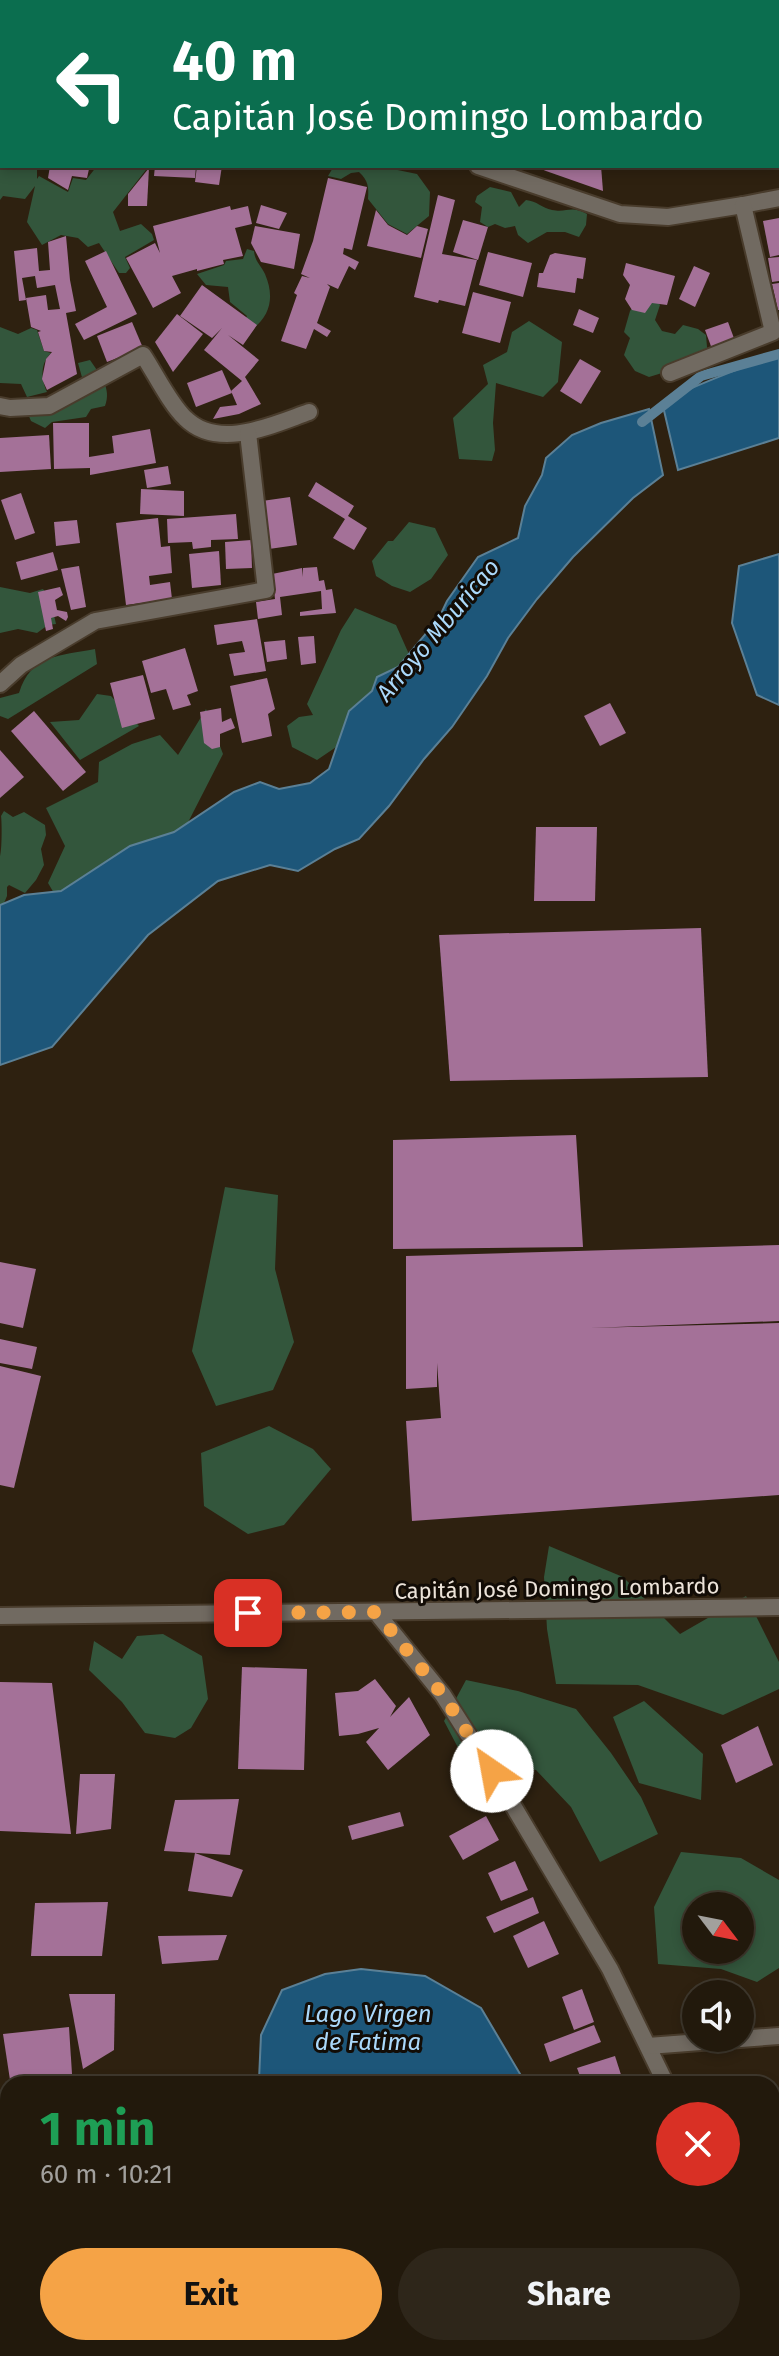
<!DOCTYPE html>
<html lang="en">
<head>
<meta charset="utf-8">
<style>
	:root { --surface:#22190c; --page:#2e261a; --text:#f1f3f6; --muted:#a2a09d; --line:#3f382d; --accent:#f5a346 }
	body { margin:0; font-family:"Fira Sans",sans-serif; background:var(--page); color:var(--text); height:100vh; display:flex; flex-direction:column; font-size:30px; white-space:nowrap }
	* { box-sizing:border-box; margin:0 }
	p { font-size:26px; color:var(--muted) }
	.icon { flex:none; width:44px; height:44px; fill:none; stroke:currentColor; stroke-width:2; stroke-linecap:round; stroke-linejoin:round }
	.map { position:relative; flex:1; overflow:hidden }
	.panel { position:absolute; left:0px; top:2076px; width:780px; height:280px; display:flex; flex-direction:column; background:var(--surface); border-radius:24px 24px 0 0; box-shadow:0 4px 12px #0003,0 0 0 2px var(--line) }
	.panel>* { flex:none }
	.guide { position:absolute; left:0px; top:0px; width:780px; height:168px; box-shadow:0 4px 12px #0003,0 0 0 2px var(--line); background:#0b6e4f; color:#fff; overflow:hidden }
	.needle { width:52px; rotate:122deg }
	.controls { position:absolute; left:682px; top:1892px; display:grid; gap:16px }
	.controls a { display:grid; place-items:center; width:72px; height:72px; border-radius:50%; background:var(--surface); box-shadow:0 4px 12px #0003,0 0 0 2px var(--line); font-size:40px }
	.pin { position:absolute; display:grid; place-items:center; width:68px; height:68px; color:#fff; margin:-34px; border-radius:16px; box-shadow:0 4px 12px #0006 }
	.me { position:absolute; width:88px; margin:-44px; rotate:327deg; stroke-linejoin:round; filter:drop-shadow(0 0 6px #0008) }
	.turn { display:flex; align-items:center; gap:28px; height:168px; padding:0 40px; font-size:36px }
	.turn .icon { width:104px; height:104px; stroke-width:2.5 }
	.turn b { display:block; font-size:56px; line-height:68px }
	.round { display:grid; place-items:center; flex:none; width:84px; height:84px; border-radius:42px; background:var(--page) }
	.headline { display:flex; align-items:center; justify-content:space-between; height:136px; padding:0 40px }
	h1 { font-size:48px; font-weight:700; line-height:60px; color:#1e9e55 }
	.primary-button { display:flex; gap:16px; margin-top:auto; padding:16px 40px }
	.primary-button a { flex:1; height:92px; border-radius:48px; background:var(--accent); color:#111; font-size:32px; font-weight:700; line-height:92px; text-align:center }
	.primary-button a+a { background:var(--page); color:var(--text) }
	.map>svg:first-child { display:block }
	.green { fill:#33563c; fill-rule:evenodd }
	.water { fill:#1d5679; stroke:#5b8096; stroke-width:2 }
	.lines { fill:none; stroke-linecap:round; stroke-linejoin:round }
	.stream { stroke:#5b8096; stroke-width:10 }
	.building { fill:#a47198 }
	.lane-casing { stroke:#493c2c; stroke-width:20 }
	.street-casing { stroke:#493c2c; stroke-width:20 }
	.lane { stroke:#716a61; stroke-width:16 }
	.street { stroke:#716a61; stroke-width:16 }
	.route { stroke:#f5a346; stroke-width:14; stroke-dasharray:0 25.2 }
	.labels { text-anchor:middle; stroke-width:6; stroke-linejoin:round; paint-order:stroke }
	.street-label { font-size:22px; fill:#ece3d9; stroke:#120c06 }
	.water-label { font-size:24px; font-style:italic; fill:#aad8fa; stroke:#120c06 }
</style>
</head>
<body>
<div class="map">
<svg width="779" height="2356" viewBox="0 0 779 2356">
	<rect width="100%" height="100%" fill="#2e2110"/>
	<!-- green -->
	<g class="green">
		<polygon points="0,144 2,144 2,166 37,166 37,179 39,176 68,192 73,178 86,180 97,166 149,166 113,212 120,231 141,224 152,234 154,240 125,257 130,268 126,273 119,273 99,243 88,247 78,238 61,235 42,245 27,222 35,186 25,199 3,196 0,200"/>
		<path d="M334,166H378L417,174L430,192L429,216L407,234L388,224L368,199C369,187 368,180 359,172L351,173L341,179L328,176Z"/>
		<path d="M490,187L511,192L519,207L526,200C537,201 542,208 552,210C568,213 570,205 587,214L586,225L579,237L565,232H547L528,243L518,235L515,226L505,228L495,224L488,227L480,222L482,207L475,202L477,196Z"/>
		<path d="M247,249L254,251C255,262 261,265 265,274C276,300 269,320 245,334L243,324L247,316L230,302L228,287L206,285L197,274L224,265L226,261L243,259Z"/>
		<polygon points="646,291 653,295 660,305 655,320 662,331 675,334 683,325 698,329 706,335 708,359 649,377 635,371 624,355 630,338 624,332 630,311"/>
		<polygon points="529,321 562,342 558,382 543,397 496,383 493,423 495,450 492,461 459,459 453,418 488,384 483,365 507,352 512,332"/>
		<path d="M0,327L18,334L31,328L37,330L44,351L51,353C40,364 41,378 47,392L27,397L21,384L0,383Z"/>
		<path d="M90,360C100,375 112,388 105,406L91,409L86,417L52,422L45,428L31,421L25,407L53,394L85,388L78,363Z"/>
		<polygon points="409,522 435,528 448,555 431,579 410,592 392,586 376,576 372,561 388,541 393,541"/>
		<polygon points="0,587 30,593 43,589 51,602 56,624 48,625 37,633 18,629 0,633"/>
		<polygon points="355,608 396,625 408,652 411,679 379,718 317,760 292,747 287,726 299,717 313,715 307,704 341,630"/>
		<path d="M95,649L97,664L8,719L0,716V698L19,693C31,654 60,656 95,649Z"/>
		<polygon points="97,694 111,696 139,726 80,760 50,722 79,720"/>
		<polygon points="206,709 223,754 179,840 64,910 48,883 65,846 46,808 98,782 99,762 132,744 160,735 178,755"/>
		<path d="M4,811L13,817L24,812L45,825L46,835L41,849L44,865L36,880L25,893L9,885L7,887V896L4,903L7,910L0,920V856C2,850 2,822 1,816Z"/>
		<polygon points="225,1187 278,1195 275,1269 294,1342 273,1390 216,1406 192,1351"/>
		<polygon points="269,1426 313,1449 331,1469 284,1525 248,1534 204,1506 201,1453"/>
		<polygon points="549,1546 623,1577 680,1634 746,1596 779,1662 779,1689 723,1715 638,1685 556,1684 547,1629 544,1577"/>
		<polygon points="163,1634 202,1656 208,1699 191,1728 175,1738 145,1733 122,1702 89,1670 94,1641 122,1659 137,1636"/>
		<polygon points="466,1680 518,1691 576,1709 611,1753 641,1797 658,1834 600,1862 571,1807 536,1770 466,1763 444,1721"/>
		<polygon points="644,1701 703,1754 701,1800 639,1783 613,1717"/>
		<path d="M681,1852L741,1858L779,1880V1968L757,1982L721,1969L658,1964L654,1907ZM696,1906H740V1950H696Z"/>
		<polygon points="8,2222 8,2282 0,2281 0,2226"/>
	</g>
	<!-- water -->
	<g class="water">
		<path d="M779,352V438L678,470L662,402C700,382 740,370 779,352Z"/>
		<polygon points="649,409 663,475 633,498 573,557 537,599 508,638 487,676 452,727 424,759 389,806 359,839 335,849 298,871 270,865 218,881 148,935 52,1047 0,1065 0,905 24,895 61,891 130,846 174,832 234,792 260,782 279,789 310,783 329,769 349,711 372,691 377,677 398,667 439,618 447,601 478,557 518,538 525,506 542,475 546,458 572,435 601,423"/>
		<polygon points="779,554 779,705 757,695 732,623 739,566"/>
		<polygon points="361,1969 425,1976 481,2008 526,2084 261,2084 259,2080 261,2035 282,1990 325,1974"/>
		<polygon points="240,2348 633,2348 636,2356 235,2356"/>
	</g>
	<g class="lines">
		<!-- stream -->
		<g class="stream">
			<polyline points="642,422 701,376 779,354"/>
			<polyline points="772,2341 779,2342"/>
			<polyline points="673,2356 725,2348"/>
		</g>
	</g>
	<!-- building -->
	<g class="building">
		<polygon points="50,166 72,166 89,169 87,178 72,176 68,190 48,178"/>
		<polygon points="155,166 196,166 195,178 154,176"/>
		<polygon points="197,166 222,166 219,185 195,182"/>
		<polygon points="534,166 601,166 603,191 546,171"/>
		<polygon points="149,168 147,206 128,206 128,194"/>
		<polygon points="328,178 367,187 352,250 344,248 343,254 359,262 355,270 349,266 338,289 327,284 330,287 317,323 331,331 327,337 314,329 306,349 281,341 297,295 294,293 302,276 310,278 301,274 313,241"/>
		<polygon points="438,195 455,200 442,254 477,260 465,306 439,300 438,303 414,297"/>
		<polygon points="261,205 287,213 279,229 256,223"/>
		<polygon points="230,206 231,210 248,206 252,224 235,228 243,256 223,260 224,264 197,271 197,269 172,276 181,293 153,308 126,258 155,243 160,253 153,226"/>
		<polygon points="376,210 388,225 407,235 417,226 428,229 421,258 367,246"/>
		<polygon points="779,218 779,255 770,257 763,221"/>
		<polygon points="463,220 488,227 478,260 453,252"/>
		<polygon points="255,226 300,234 294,269 261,262 251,243"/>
		<polygon points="66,236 70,280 76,311 66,313 77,374 47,390 42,379 46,359 52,352 44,351 38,332 41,331 31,327 26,298 46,295 48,310 60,309 55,285 37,288 35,276 22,278 26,300 19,301 14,251 37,248 39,271 50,270 48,242"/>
		<polygon points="106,251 137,314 84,340 75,324 107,307 85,261"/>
		<polygon points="488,252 532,263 523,297 479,285"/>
		<polygon points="555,253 586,258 583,279 577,278 575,293 537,287 539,273 543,273 550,255"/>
		<polygon points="779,257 779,281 772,282 768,258"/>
		<polygon points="626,263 675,276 667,305 652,303 645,313 632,310 625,299 630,285 623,275"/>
		<polygon points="694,266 710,273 695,307 679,299"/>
		<polygon points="779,283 779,310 778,310 772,284"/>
		<polygon points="202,285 257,325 243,345 228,335 259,360 245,377 261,404 239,414 213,419 220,407 237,405 231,391 242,381 204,350 222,328 212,338 180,316"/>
		<polygon points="473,292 511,302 500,343 462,333"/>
		<polygon points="579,309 599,318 593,333 573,325"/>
		<polygon points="177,314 203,334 173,372 155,342"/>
		<polygon points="132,322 143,348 107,362 97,336"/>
		<polygon points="728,322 735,341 712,349 705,330"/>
		<polygon points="580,359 601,371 581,404 560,391"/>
		<polygon points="222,370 232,393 196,407 187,383"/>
		<polygon points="53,423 89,423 89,457 114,453 112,436 150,429 156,463 90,475 90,468 54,469"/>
		<polygon points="49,435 51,469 0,472 0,438"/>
		<polygon points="168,466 171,484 147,488 144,470"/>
		<polygon points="316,482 354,506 348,516 367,528 354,550 333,538 345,519 308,496"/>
		<polygon points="141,489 184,491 184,516 140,514"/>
		<polygon points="21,493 35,533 15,540 1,500"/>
		<polygon points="290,497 297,545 269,549 262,501"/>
		<polygon points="236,514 238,539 211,540 211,547 193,549 192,542 168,543 167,519"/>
		<polygon points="158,518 161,547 170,546 172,573 149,576 150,585 170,582 172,599 126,605 116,523"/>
		<polygon points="77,520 80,543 56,546 54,522"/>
		<polygon points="251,540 252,568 226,569 225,542"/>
		<polygon points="219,551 221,585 192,588 189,554"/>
		<polygon points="53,552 58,570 21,580 16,562"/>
		<polygon points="79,566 86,607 71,610 61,569"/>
		<polygon points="317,567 319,581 324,580 326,590 332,589 336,613 300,616 300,612 322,609 321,591 280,597 282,615 258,619 256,602 275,599 272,574 302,568 303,577 303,568"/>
		<polygon points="60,587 63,595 55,600 57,610 67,612 68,617 66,621 58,616 51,618 53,629 46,631 38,592"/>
		<polygon points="257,619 266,671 234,676 229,654 245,652 242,641 217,645 214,625"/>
		<polygon points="314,636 316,663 301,665 298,637"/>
		<polygon points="285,640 287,659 267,662 264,642"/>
		<polygon points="185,648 198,691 187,695 191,705 173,710 166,689 151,693 142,661"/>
		<polygon points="143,675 155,719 122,728 110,683"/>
		<polygon points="267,678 275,709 268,714 272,736 242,743 230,686"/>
		<polygon points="610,703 626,733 600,746 584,716"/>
		<polygon points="221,708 222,722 231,718 235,728 220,734 220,747 212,749 204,743 200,712"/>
		<polygon points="34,711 86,772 63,791 11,731"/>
		<polygon points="0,750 24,777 0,798"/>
		<polygon points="536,827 597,827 595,901 534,901"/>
		<polygon points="701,928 708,1077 450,1081 439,935"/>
		<polygon points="576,1135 583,1247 393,1249 393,1140"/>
		<polygon points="779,1245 779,1321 589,1328 779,1323 779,1495 412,1521 406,1421 441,1418 437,1363 437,1387 406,1389 406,1256"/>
		<polygon points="0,1262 36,1269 23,1328 0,1323"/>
		<polygon points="0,1339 37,1347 32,1369 0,1363"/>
		<polygon points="0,1366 41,1376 14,1488 0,1485"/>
		<polygon points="242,1667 307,1669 304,1770 238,1769"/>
		<polygon points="375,1679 396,1706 390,1717 409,1697 430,1735 388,1770 366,1742 379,1728 358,1734 339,1736 335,1693 358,1691"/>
		<polygon points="0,1682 52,1683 71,1834 0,1831"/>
		<polygon points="758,1726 773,1765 736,1783 721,1745"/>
		<polygon points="80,1774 115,1774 111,1829 76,1834"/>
		<polygon points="239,1799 230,1855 164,1851 175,1800"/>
		<polygon points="400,1812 404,1826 352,1840 348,1826"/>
		<polygon points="486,1816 499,1840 463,1860 449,1836"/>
		<polygon points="195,1853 243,1870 232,1897 188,1891"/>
		<polygon points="515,1861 528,1890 501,1901 488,1873"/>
		<polygon points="533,1897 539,1913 494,1933 486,1917"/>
		<polygon points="108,1902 102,1956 31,1956 35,1903"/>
		<polygon points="544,1921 559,1954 528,1968 513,1936"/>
		<polygon points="227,1935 218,1960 162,1964 158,1936"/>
		<polygon points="582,1989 594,2022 574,2030 562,1997"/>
		<polygon points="69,1994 115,1994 114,2050 83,2069"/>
		<polygon points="594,2025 601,2042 550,2062 544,2044"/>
		<polygon points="69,2027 72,2074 10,2080 3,2034"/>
		<polygon points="615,2056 624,2084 583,2084 577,2068"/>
		<polygon points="698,2081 739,2081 740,2084 699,2084"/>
		<polygon points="779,2158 779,2201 772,2201 772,2159"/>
		<polygon points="779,2244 779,2274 772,2275 772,2246"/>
		<polygon points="18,2348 83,2348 83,2350 19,2356"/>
	</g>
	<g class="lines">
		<!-- lane casing -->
		<g class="lane-casing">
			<g id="lane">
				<polyline points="0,27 2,28"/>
				<polyline points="478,166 620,214 668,217 743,205 779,198"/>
				<polyline points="670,373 773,332 743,205"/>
				<path d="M0,406L10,408L49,406L143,355C155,373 170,404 185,418C218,451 272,425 309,412"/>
				<polyline points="0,684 21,665 95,621 266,590 248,433"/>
			</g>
		</g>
		<!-- street casing -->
		<g class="street-casing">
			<g id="street">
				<polyline points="376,1612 443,1695 508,1797 610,1969 666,2084"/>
				<polyline points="0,1616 779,1607"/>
				<polyline points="648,2046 779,2036"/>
				<polyline points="772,2323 779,2325"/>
			</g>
		</g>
		<!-- lane -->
		<use href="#lane" class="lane"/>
		<!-- street -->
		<use href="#street" class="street"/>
	</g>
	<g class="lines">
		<!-- route -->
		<polyline class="route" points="248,1613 376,1612 443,1695 492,1771"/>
	</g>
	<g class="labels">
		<!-- street labels -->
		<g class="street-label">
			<text transform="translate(557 1588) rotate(-1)" y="8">Capitán José Domingo Lombardo</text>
		</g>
		<!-- water labels -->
		<g class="water-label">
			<text transform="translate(438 630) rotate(-50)" y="8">Arroyo Mburicao</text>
			<text x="368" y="2022">Lago Virgen<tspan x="368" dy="28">de Fatima</tspan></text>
		</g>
	</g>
</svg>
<div class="controls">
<a><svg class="needle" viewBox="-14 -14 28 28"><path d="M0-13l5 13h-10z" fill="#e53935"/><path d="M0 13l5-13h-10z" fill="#a2a09d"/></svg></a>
<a><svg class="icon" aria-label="sound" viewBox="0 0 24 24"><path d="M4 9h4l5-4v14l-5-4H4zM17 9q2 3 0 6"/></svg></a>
</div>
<div class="pin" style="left:248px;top:1613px;background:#d93025"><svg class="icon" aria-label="arrive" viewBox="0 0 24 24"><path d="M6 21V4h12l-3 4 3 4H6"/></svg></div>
<svg class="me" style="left:492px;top:1771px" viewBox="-20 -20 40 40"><circle r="19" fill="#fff"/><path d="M0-13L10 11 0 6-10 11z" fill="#f5a346"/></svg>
<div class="guide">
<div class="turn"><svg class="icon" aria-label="left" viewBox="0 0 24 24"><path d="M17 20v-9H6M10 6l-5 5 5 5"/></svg><div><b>40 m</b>Capitán José Domingo Lombardo</div></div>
</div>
<section class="panel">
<div class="headline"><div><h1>1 min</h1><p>60 m · 10:21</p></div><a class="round" style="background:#d93025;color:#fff"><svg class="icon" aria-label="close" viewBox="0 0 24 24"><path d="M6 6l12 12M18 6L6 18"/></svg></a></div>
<div class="primary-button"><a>Exit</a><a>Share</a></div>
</section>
</div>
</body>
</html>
